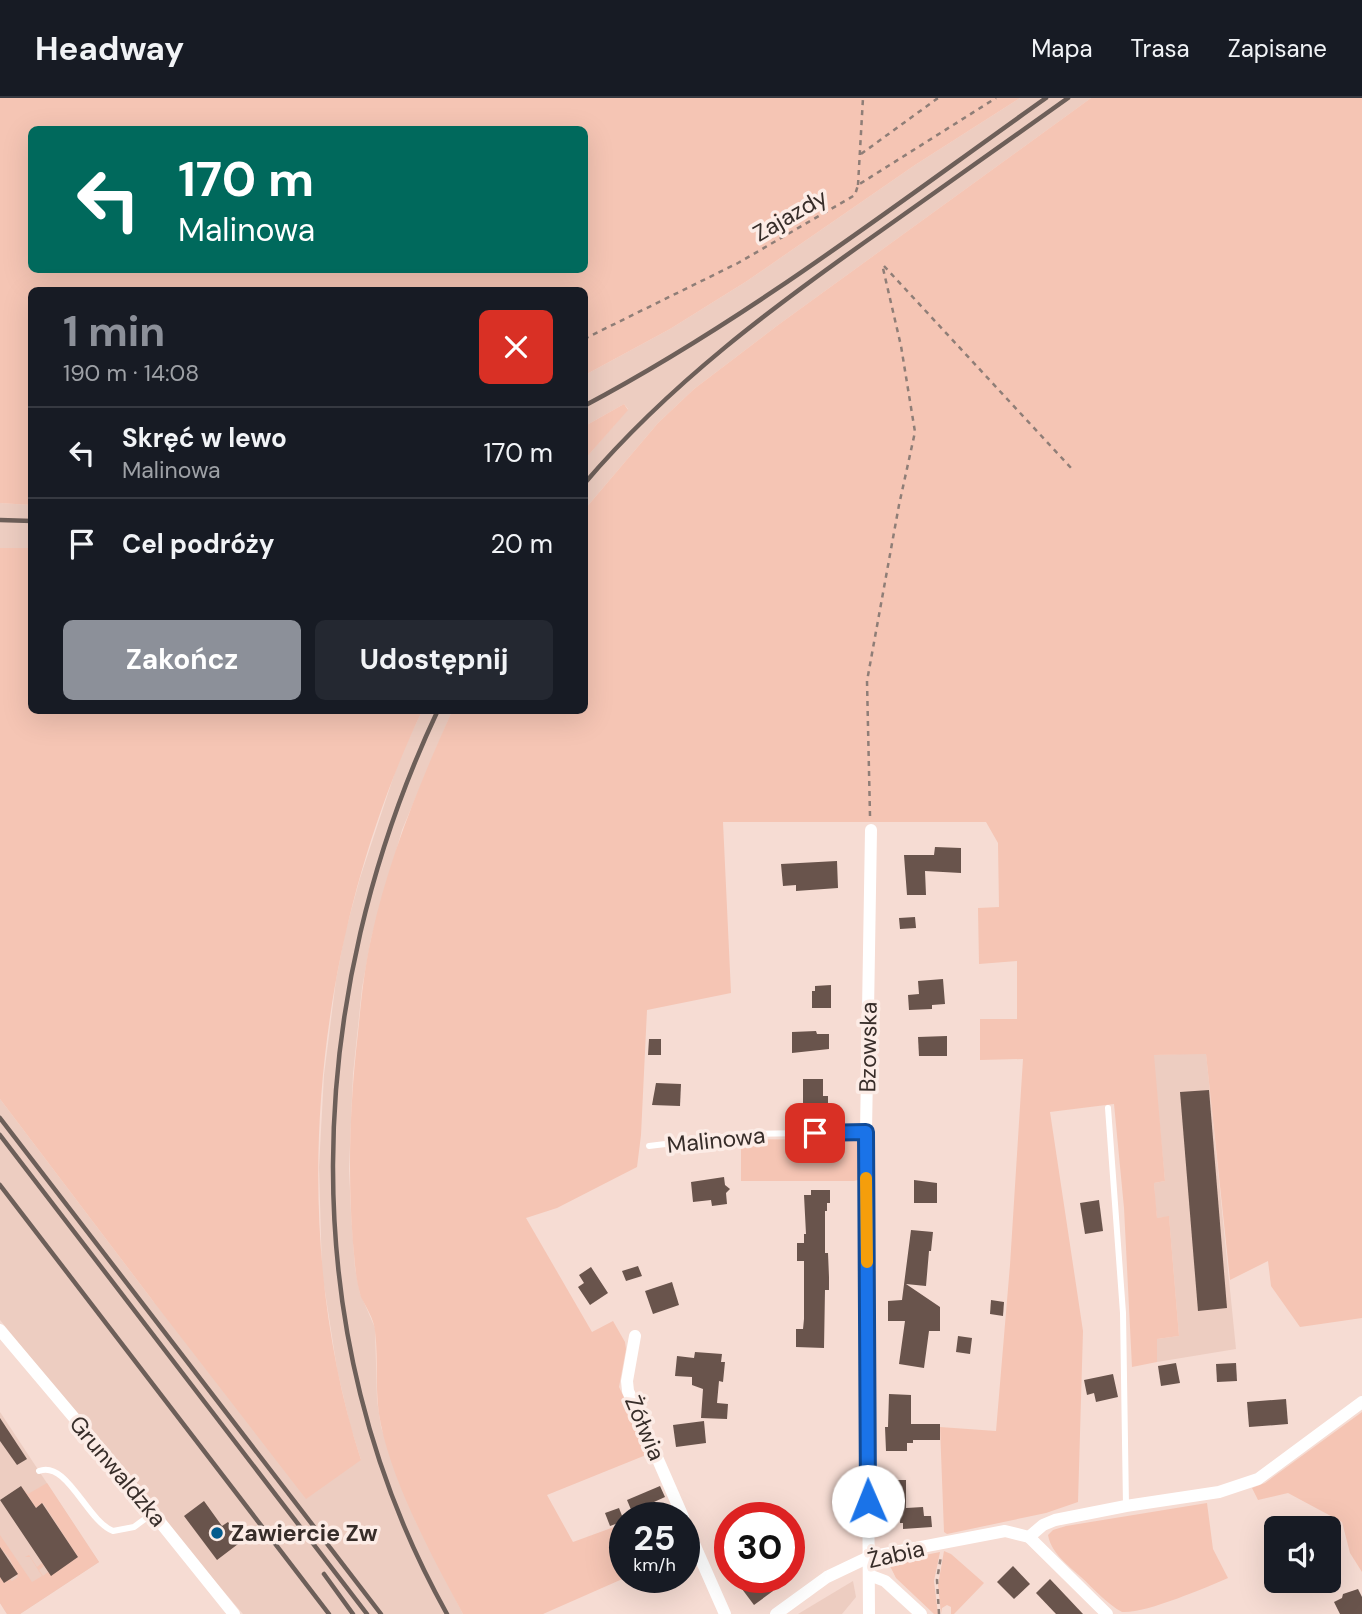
<!DOCTYPE html>
<html lang="pl">
<head>
<meta charset="utf-8">
<style>
	:root { --surface:#171b24; --page:#242831; --text:#f1f3f6; --muted:#9ea1a6; --line:#363941; --accent:#8c9099 }
	body { margin:0; font-family:"DM Sans",sans-serif; background:var(--page); color:var(--text); height:100vh; display:flex; flex-direction:column; font-size:26px; white-space:nowrap }
	* { box-sizing:border-box; margin:0 }
	p { font-size:23px; color:var(--muted) }
	.icon { flex:none; width:38px; height:38px; fill:none; stroke:currentColor; stroke-width:2; stroke-linecap:round; stroke-linejoin:round }
	.map { position:relative; flex:1; overflow:hidden }
	.panel { position:absolute; left:28px; top:189px; width:560px; height:427px; display:flex; flex-direction:column; background:var(--surface); border-radius:10px; box-shadow:0 7px 28px #0002 }
	.panel>* { flex:none }
	.top-card { position:absolute; left:28px; top:28px; width:560px; height:147px; border-radius:10px; box-shadow:0 7px 28px #0002; background:#00695c; color:#fff; overflow:hidden }
	.tools { position:absolute; left:1264px; top:1418px; display:grid; gap:14px }
	.tools a { display:grid; place-items:center; width:77px; height:77px; border-radius:10px; background:var(--surface); box-shadow:0 7px 28px #0002; font-size:35px }
	.speed { position:absolute; left:609px; top:1404px; display:flex; gap:14px; font-size:35px; font-weight:700; text-align:center }
	.speed>* { display:grid; place-content:center; width:91px; height:91px; border-radius:50%; background:var(--surface); box-shadow:0 7px 28px #0002; line-height:1 }
	.speed small { font-size:18px; font-weight:400 }
	.speed .limit { border:10px solid #d22; background:#fff; color:#111 }
	.pin { position:absolute; display:grid; place-items:center; width:60px; height:60px; color:#fff; margin:-30px; border-radius:14px; box-shadow:0 4px 10px #0006 }
	.me { position:absolute; width:77px; margin:-38px; rotate:359deg; stroke-linejoin:round; filter:drop-shadow(0 0 5px #0008) }
	.turn { display:flex; align-items:center; gap:24px; height:147px; padding:0 35px; font-size:32px }
	.turn .icon { width:91px; height:91px; stroke-width:2.5 }
	.turn b { display:block; font-size:49px; line-height:60px }
	.round { display:grid; place-items:center; flex:none; width:74px; height:74px; border-radius:10px; background:var(--page) }
	.summary { display:flex; align-items:center; justify-content:space-between; height:119px; padding:0 35px }
	h1 { font-size:42px; font-weight:700; line-height:52px; color:var(--accent) }
	.action { display:flex; gap:14px; margin-top:auto; padding:14px 35px }
	.action a { flex:1; height:80px; border-radius:10px; background:var(--accent); color:#fff; font-size:28px; font-weight:700; line-height:80px; text-align:center }
	.action a+a { background:var(--page); color:var(--text) }
	ul { padding:0; list-style:none }
	li { display:flex; align-items:center; gap:21px; height:91px; padding:0 35px; border-top:2px solid var(--line) }
	li div { flex:1 }
	li b { display:block; font-size:26px }
	li em { font-style:normal }
	header { display:flex; align-items:center; gap:42px; box-sizing:border-box; height:98px; padding:0 35px; background:var(--surface); border-bottom:2px solid var(--line) }
	header strong { font-size:33px }
	nav { display:flex; gap:38px; margin-inline-start:auto; font-size:24px }
	.map>svg:first-child { display:block }
	.built { fill:#edcdc1 }
	.green { fill:#f5c5b4; fill-rule:evenodd }
	.building { fill:#69544c }
	.lines { fill:none; stroke-linecap:round; stroke-linejoin:round }
	.path { stroke:#8f7e77; stroke-width:2.5; stroke-dasharray:5 5; stroke-linecap:butt }
	.lane { stroke:#fff; stroke-width:6 }
	.street { stroke:#fff; stroke-width:12 }
	.rail { stroke:#6d5f59; stroke-width:4.5 }
	.route-casing { stroke:#114b97; stroke-width:18 }
	.route { stroke:#1a73e8; stroke-width:12 }
	.slow { stroke:#f59e0b; stroke-width:12 }
	.poi-dot { fill:#035b8d; stroke:#fcece6; stroke-width:2.5 }
	.labels { text-anchor:middle; stroke-width:7; stroke-linejoin:round; paint-order:stroke }
	.street-label { font-size:23px; fill:#372d29; stroke:#fcece6 }
	.poi-label { font-size:23px; font-weight:bold; fill:#372d29; stroke:#fcece6; text-anchor:start }
</style>
</head>
<body>
<header>
<strong>Headway</strong>
<nav><a>Mapa</a><a>Trasa</a><a>Zapisane</a></nav>
</header>
<div class="map">
<svg width="1362" height="1516" viewBox="0 0 1362 1516">
	<rect width="100%" height="100%" fill="#f6dcd3"/>
	<!-- built -->
	<g class="built">
		<polygon points="1020,0 1091,0 778,227 694,291 658,325 585,411 585,361 628,311 624,306 585,328 585,277 670,231 747,183 915,67"/>
		<polygon points="0,405 31,407 31,450 0,450"/>
		<polygon points="422,613 452,613 402,732 371,841 362,890 353,976 349,1071 351,1115 355,1170 360,1195 375,1230 377,1302 381,1329 416,1424 463,1516 243,1516 145,1401 0,1222 0,1001 153,1203 361,1362 350,1327 337,1271 322,1174 319,1069 324,977 336,882 345,835 360,780 400,659"/>
		<polygon points="1206,955 1236,1251 1157,1264 1157,1241 1179,1238 1169,1119 1157,1120 1155,1103 1154,1085 1165,1083 1153,957"/>
		<polygon points="0,1314 99,1464 20,1516 7,1516 0,1505"/>
		<polygon points="853,1483 856,1499 842,1516 798,1516"/>
	</g>
	<!-- green -->
	<g class="green">
		<path d="M0,0H1020L915,67L747,183L670,231L585,277L584,192H32L31,407L0,405ZM32,32H584V172H32Z"/>
		<path d="M1091,0H1362V1220L1300,1229L1271,1188L1268,1163L1230,1182L1206,956L1154,957L1165,1083L1154,1085L1157,1120L1169,1118L1179,1238L1157,1241V1264L1132,1269L1124,1110L1114,1006L1050,1014L1083,1233L1078,1404L1046,1415L947,1436L944,1434L940,1329L996,1333L1010,1167L1023,961L980,962V921H1017V863L979,866L978,810L999,809L998,745L986,724H723L731,895L647,912L641,1037L637,1069L557,1110L526,1120L592,1234L613,1223L625,1244L626,1251L619,1289L651,1355L547,1397L573,1444L625,1425V1479H627L543,1516H463C433,1460 394,1389 381,1327C374,1296 379,1264 375,1233C374,1221 366,1209 361,1199C358,1189 356,1178 355,1167C347,1090 349,1013 358,935C361,904 364,872 371,841C388,762 419,687 452,613L584,612L585,411L658,325L694,291L778,227Z"/>
		<polygon points="624,306 628,312 585,361 585,328"/>
		<path d="M0,450H31L32,612L422,613C315,839 284,1122 361,1362L306,1401L153,1203L0,1001Z"/>
		<polygon points="741,1041 858,1042 862,1049 862,1081 854,1083 741,1083"/>
		<polygon points="1362,1314 1362,1474 1350,1455 1342,1424 1288,1395 1258,1402 1252,1390 1265,1385"/>
		<polygon points="47,1385 99,1464 20,1516 7,1516 0,1505 0,1479 4,1485 10,1481 12,1483 18,1479 10,1461 0,1449 0,1437 32,1484 42,1478 30,1459 25,1459 29,1457 37,1469 42,1465 44,1468 39,1472 43,1478 48,1474 51,1477 78,1459 43,1405 36,1410 21,1388 28,1396"/>
		<path d="M1207,1405L1213,1451L1228,1480C1205,1490 1144,1516 1122,1514C1107,1506 1094,1491 1081,1479C1068,1467 1051,1455 1048,1437L1053,1432L1066,1428Z"/>
		<polygon points="944,1453 951,1456 984,1485 954,1516 951,1516 951,1509 947,1507 942,1510 941,1516 938,1487"/>
		<polygon points="940,1454 934,1483 938,1516 934,1516 896,1480 890,1468 895,1463"/>
	</g>
	<!-- building -->
	<g class="building">
		<polygon points="935,749 961,750 961,775 925,773 926,797 907,797 904,757 934,757"/>
		<polygon points="837,763 838,790 796,793 796,787 783,788 781,766"/>
		<polygon points="915,819 916,830 900,831 899,820"/>
		<polygon points="943,881 945,906 932,907 932,911 909,912 908,897 919,896 918,883"/>
		<polygon points="831,887 831,910 812,910 812,893 815,893 815,888"/>
		<polygon points="816,933 817,936 829,936 829,951 792,955 792,934"/>
		<polygon points="947,938 947,958 919,958 918,939"/>
		<polygon points="649,941 661,941 661,957 648,957"/>
		<polygon points="803,981 823,981 823,998 828,998 828,1013 803,1012"/>
		<polygon points="656,985 681,986 680,1008 652,1007"/>
		<polygon points="1209,992 1227,1210 1198,1213 1180,994"/>
		<polygon points="724,1079 725,1087 730,1091 726,1095 727,1106 712,1108 711,1102 693,1104 691,1084"/>
		<polygon points="914,1082 937,1085 937,1105 914,1105"/>
		<polygon points="811,1092 830,1092 830,1105 827,1105 827,1113 825,1113 825,1155 828,1155 829,1179 829,1192 825,1192 824,1250 796,1249 796,1231 803,1231 804,1221 804,1163 797,1163 797,1145 804,1145 804,1136 806,1136 804,1097 811,1097"/>
		<polygon points="1099,1102 1103,1133 1085,1136 1080,1105"/>
		<polygon points="911,1132 933,1134 931,1153 929,1153 926,1188 906,1186 940,1209 940,1233 929,1233 924,1270 899,1266 905,1223 888,1223 888,1203 902,1202"/>
		<polygon points="638,1168 642,1178 626,1183 622,1173"/>
		<polygon points="591,1169 608,1195 590,1207 578,1189 584,1185 579,1177"/>
		<polygon points="672,1184 679,1207 653,1216 645,1193"/>
		<polygon points="991,1202 1004,1204 1003,1218 990,1216"/>
		<polygon points="958,1238 972,1240 970,1256 956,1254"/>
		<polygon points="695,1254 722,1256 721,1264 725,1264 723,1284 719,1283 717,1305 728,1306 727,1321 701,1320 703,1291 692,1287 692,1279 675,1278 677,1258 694,1260"/>
		<polygon points="1176,1265 1180,1285 1161,1288 1158,1268"/>
		<polygon points="1236,1265 1237,1283 1217,1284 1216,1266"/>
		<polygon points="1113,1276 1118,1299 1096,1304 1094,1295 1087,1297 1084,1282"/>
		<polygon points="889,1296 911,1297 911,1326 940,1326 940,1342 913,1342 913,1345 907,1345 907,1353 886,1353 885,1329 888,1329"/>
		<polygon points="1286,1301 1288,1326 1249,1329 1247,1304"/>
		<polygon points="0,1320 27,1361 17,1367 0,1343"/>
		<polygon points="704,1323 706,1345 676,1349 673,1327"/>
		<polygon points="889,1382 906,1382 906,1410 923,1409 924,1418 931,1418 932,1429 903,1431 903,1425 900,1425 900,1420 891,1420"/>
		<polygon points="21,1388 36,1410 42,1405 78,1459 51,1478 0,1402"/>
		<polygon points="660,1388 665,1399 632,1414 627,1402"/>
		<polygon points="204,1403 222,1428 228,1424 242,1443 217,1462 184,1418"/>
		<polygon points="619,1410 624,1423 610,1428 605,1415"/>
		<polygon points="0,1449 18,1476 4,1485 0,1479"/>
		<polygon points="1013,1468 1030,1486 1014,1501 997,1484"/>
		<polygon points="733,1479 763,1479 773,1493 754,1507"/>
		<polygon points="1050,1481 1083,1516 1056,1516 1036,1495"/>
		<polygon points="1358,1491 1362,1499 1362,1516 1340,1516 1334,1504 1342,1500 1343,1496"/>
	</g>
	<g class="lines">
		<!-- path -->
		<g class="path">
			<polyline points="861,56 938,0"/>
			<polyline points="858,87 863,0"/>
			<polyline points="884,168 1072,371"/>
			<polyline points="584,241 738,165 855,97 858,87 996,0"/>
			<polyline points="870,718 867,583 899,407 915,334 901,248 882,166"/>
			<polyline points="939,1516 937,1482 941,1458"/>
		</g>
		<!-- lane -->
		<g class="lane">
			<polyline points="1108,1010 1123,1215 1126,1408"/>
			<polyline points="649,1048 747,1036 866,1034"/>
			<path d="M39,1373C67,1362 87,1423 113,1433L134,1429L153,1415"/>
		</g>
		<!-- street -->
		<g class="street">
			<polyline points="0,1232 119,1373 234,1516"/>
			<polyline points="635,1238 627,1283 628,1293 683,1419"/>
			<polyline points="684,1423 725,1516"/>
			<polyline points="1029,1439 1043,1427 1055,1422 1126,1408 1219,1394 1258,1381 1362,1304"/>
			<polyline points="869,1477 885,1483 921,1516"/>
			<polyline points="776,1516 827,1479 869,1459 1005,1433 1029,1439 1107,1516"/>
			<polyline points="869,1516 866,1034 871,732"/>
		</g>
		<!-- rail -->
		<g class="rail">
			<path d="M584,308C748,221 895,107 1046,0"/>
			<path d="M584,386C670,285 774,208 882,132C944,88 1006,44 1068,0"/>
			<polyline points="0,422 32,423"/>
			<path d="M438,612C303,899 290,1235 447,1516"/>
			<polyline points="0,1020 381,1516"/>
			<polyline points="0,1037 367,1516"/>
			<polyline points="0,1087 329,1516"/>
			<polyline points="324,1476 353,1516"/>
		</g>
	</g>
	<g class="lines">
		<!-- route casing -->
		<g class="route-casing">
			<polyline id="route" points="815,1035 866,1034 868,1403"/>
		</g>
		<!-- route -->
		<use href="#route" class="route"/>
		<!-- slow -->
		<polyline class="slow" points="866,1080 867,1164"/>
	</g>
	<!-- markers -->
	<circle class="poi-dot" cx="217" cy="1435" r="7"/>
	<g class="labels">
		<!-- street labels -->
		<g class="street-label">
			<text transform="translate(790 117) rotate(-30)" y="8">Zajazdy</text>
			<text transform="translate(868 949) rotate(-89)" y="8">Bzowska</text>
			<text transform="translate(716 1042) rotate(-6)" y="8">Malinowa</text>
			<text transform="translate(645 1330) rotate(67)" y="8">Żółwia</text>
			<text transform="translate(118 1373) rotate(50)" y="8">Grunwaldzka</text>
			<text transform="translate(896 1456) rotate(-13)" y="8">Żabia</text>
		</g>
		<!-- poi labels -->
		<g class="poi-label">
			<text x="231" y="1443">Zawiercie Zw</text>
		</g>
	</g>
</svg>
<div class="tools">
<a><svg class="icon" aria-label="sound" viewBox="0 0 24 24"><path d="M4 9h4l5-4v14l-5-4H4zM17 9q2 3 0 6"/></svg></a>
</div>
<div class="speed"><div>25<small>km/h</small></div><div class="limit">30</div></div>
<div class="pin" style="left:815px;top:1035px;background:#d93025"><svg class="icon" aria-label="arrive" viewBox="0 0 24 24"><path d="M6 21V4h12l-3 4 3 4H6"/></svg></div>
<svg class="me" style="left:868px;top:1403px" viewBox="-20 -20 40 40"><circle r="19" fill="#fff"/><path d="M0-13L10 11 0 6-10 11z" fill="#1a73e8"/></svg>
<div class="top-card">
<div class="turn"><svg class="icon" aria-label="left" viewBox="0 0 24 24"><path d="M17 20v-9H6M10 6l-5 5 5 5"/></svg><div><b>170 m</b>Malinowa</div></div>
</div>
<section class="panel">
<div class="summary"><div><h1>1 min</h1><p>190 m · 14:08</p></div><a class="round" style="background:#d93025;color:#fff"><svg class="icon" aria-label="close" viewBox="0 0 24 24"><path d="M6 6l12 12M18 6L6 18"/></svg></a></div>
<ul>
<li><svg class="icon" aria-label="left" viewBox="0 0 24 24"><path d="M17 20v-9H6M10 6l-5 5 5 5"/></svg><div><b>Skręć w lewo</b><p>Malinowa</p></div><em>170 m</em></li>
<li><svg class="icon" aria-label="arrive" viewBox="0 0 24 24"><path d="M6 21V4h12l-3 4 3 4H6"/></svg><div><b>Cel podróży</b></div><em>20 m</em></li>
</ul>
<div class="action"><a>Zakończ</a><a>Udostępnij</a></div>
</section>
</div>
</body>
</html>
